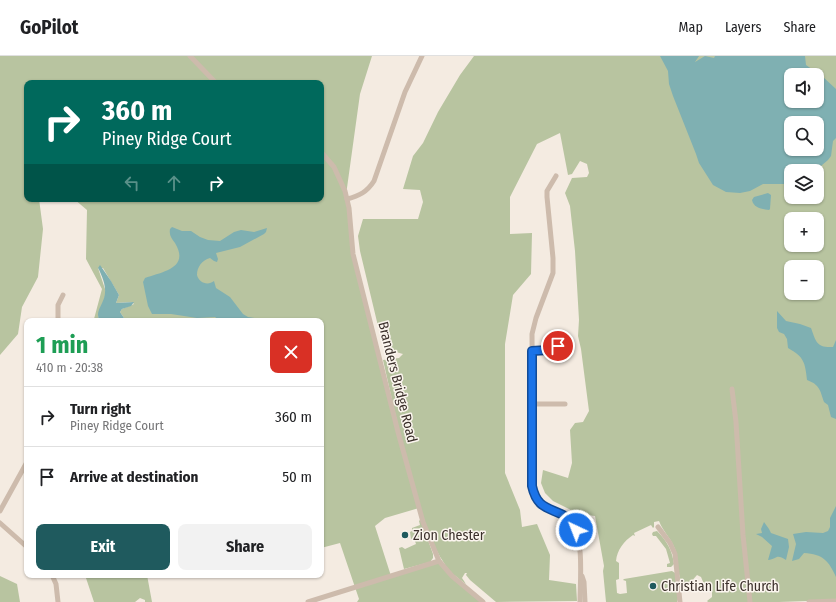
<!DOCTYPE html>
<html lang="en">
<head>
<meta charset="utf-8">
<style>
	:root { --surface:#fff; --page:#f2f2f2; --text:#202124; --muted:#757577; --line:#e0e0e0; --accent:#1f5a5e }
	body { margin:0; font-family:"Fira Sans Condensed",sans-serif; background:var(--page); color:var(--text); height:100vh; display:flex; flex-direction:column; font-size:15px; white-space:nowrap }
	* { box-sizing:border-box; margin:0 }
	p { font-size:13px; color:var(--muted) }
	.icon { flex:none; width:22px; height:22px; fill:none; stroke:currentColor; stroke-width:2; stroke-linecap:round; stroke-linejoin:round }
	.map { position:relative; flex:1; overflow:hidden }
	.drawer { position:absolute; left:24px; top:262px; width:300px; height:260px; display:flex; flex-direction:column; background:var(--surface); border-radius:8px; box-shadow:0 1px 3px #0004 }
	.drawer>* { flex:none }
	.hud { position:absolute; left:24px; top:24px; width:300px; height:122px; border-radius:8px; box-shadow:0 1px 3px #0004; background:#00695c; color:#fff; overflow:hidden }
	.fabs { position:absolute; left:784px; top:12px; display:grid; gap:8px }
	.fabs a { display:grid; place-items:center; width:40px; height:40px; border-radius:8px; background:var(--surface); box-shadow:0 1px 3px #0004; font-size:20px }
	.pin { position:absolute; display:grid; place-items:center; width:34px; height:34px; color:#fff; margin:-17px; border:2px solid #fff; border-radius:50%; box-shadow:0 1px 4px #0007 }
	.me { position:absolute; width:44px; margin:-22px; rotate:317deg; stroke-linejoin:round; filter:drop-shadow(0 0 3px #0008) }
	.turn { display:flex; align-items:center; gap:14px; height:84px; padding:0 12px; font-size:18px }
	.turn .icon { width:52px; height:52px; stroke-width:2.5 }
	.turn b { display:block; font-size:28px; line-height:34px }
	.lanes { display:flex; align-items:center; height:38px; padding:0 12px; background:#0003; justify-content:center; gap:20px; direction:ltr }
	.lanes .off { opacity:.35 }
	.round { display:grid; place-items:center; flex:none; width:42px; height:42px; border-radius:8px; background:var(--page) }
	.head { display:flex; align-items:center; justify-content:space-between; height:68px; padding:0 12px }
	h1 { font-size:24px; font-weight:700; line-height:30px; color:#1e9e55 }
	.button { display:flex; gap:8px; margin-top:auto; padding:8px 12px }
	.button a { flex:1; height:46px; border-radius:8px; background:var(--accent); color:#fff; font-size:16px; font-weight:700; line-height:46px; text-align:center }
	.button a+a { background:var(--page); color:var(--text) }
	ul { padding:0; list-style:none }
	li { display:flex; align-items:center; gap:12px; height:60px; padding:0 12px; border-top:1px solid var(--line) }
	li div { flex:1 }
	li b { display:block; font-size:15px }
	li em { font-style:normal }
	header { display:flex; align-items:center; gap:24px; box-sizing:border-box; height:56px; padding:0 20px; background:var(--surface); border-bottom:1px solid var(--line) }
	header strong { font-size:19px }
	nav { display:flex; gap:22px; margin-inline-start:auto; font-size:14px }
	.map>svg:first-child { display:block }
	.green { fill:#b8c4a0; fill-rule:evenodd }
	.water { fill:#7fb0b2; fill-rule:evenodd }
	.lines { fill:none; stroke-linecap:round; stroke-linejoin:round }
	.minor { stroke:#cdbbac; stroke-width:5 }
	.route-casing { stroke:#114b97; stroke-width:10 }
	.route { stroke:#1a73e8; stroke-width:7 }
	.poi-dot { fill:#1f5a5e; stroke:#fbf5ee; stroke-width:1.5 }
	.labels { text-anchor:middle; stroke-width:3; stroke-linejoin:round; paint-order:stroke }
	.street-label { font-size:14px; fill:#3b302b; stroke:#fbf5ee }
	.poi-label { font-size:14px; fill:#3b302b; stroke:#fbf5ee; text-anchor:start }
</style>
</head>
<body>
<header>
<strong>GoPilot</strong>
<nav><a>Map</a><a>Layers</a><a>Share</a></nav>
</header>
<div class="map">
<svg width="836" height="546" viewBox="0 0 836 546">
	<rect width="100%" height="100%" fill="#f4ebe1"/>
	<!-- green -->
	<g class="green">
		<polygon points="0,0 372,0 360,38 346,139 352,189 419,452 385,462 375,470 391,520 439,505 483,546 357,546 359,543 340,487 321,492 321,265 126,265 120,256 122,253 134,248 132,246 116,247 119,239 103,212 98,212 106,236 104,245 98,260 100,265 95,265 94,263 102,233 86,203 87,154 74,143 321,143 321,27 27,27 27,143 39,143 43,173 38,221 22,251 18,278 0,299"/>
		<path d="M474,0H836V544L779,546H708L707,545L712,541V532L704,528L701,521L697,519L690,527L685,529C676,521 679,506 676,496C673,484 663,476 659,465L654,466V471L653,472L651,469L634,477L635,480L633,479C624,485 617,494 616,505L619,507V523L616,524L617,537L620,538L627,537L626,525L623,524L624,523L672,515L675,517L678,543L677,546H606L603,515L604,510L595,460L579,458L553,445L545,437L541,427L543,414L568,422L572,407L570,374L575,367L583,366L589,355L581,293L578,280L579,264L575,195L570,150L565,137L572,122L587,121L589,117L587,108L580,105L572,118L568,119L560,77L537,88L510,141V178L532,177L531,218L513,239L505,288V417L520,454L522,471L537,468L550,499L549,524L576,528L577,545L496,546L470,524L466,519L467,517H465L462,522L466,528C458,522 449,516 444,507C430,486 423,460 416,437C403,393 393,348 383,304L399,302L403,298L389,294L378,270L360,195L358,180L363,163H418L423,146L420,134L403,133L413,100L423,87L438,56L460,19ZM791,19H817V45H791ZM791,67H817V93H791ZM791,115H817V141H791ZM791,163H817V189H791ZM791,211H817V237H791Z"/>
		<polygon points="420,464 421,465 433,498 433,502 430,506 404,513 399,492 402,491 405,493 416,488 414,482 411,483 410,476 412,475 412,472 420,469 419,465"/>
		<path d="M657,475C667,485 672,494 674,508L671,511H667V508L670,507L666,493L656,480H653L652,478L653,476Z"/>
		<polygon points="85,519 147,519 152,546 145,546 145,544 140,542 135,546 94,546"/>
		<polygon points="0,520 17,528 20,546 0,546"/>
	</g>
	<!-- water -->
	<g class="water">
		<path d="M660,0H699L695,6L705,0L714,2L715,0H805L806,9L823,21L836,33V82L833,85L831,100L828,104L815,115H791V127L790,128H763L750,135L740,137L726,136L713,129L699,107L696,98L673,40L669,28L668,15ZM791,19H817V45H791ZM791,67H817V93H791Z"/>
		<path d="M768,137L771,139L770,153L769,154C761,153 754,152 752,144L754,141Z"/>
		<path d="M172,171L182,175H191L200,181L208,184L220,185L234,176L241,174L254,176L267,172L266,176L264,178L240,191L216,197L218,203L217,206L214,205L210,202C202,204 197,211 197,219C199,227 208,230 214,225L216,232L230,241L243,258L248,261L272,265H220L215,261L197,262L171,258H152L148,250L143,226L145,222C163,216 190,212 175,187C171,182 169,179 170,173Z"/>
		<path d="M100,209L111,225L119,239L116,247L134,246L131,250L122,253L120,256L126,265H100C94,255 104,249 105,237C106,230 102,219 98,212Z"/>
		<path d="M777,255L786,265L800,268L811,272C816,286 817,292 833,291L836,284V363L831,361L828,349L824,346C820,334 820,329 807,324C805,306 804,301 788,292L787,283L784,278L779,276L777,272Z"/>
		<path d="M836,450V521C829,505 823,498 804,497L799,503L792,505L796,488L793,478L806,476L823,477L828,475L830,471V462Z"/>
		<path d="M764,466L769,473L771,477L788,483L789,491L786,504C776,497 777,503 768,504L772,490L762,481L756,478L762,477L761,473Z"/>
	</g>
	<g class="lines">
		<!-- minor -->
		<g class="minor">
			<polyline points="190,0 216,27"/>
			<polyline points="321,96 334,111 345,135 349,152 353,198 398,376 423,466 439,505 452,520 483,546"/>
			<path d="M556,120L547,135V141L553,202V217L536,262L532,278L533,430C538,459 561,450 573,469C584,485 580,526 580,546"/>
			<path d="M347,143C359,140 367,136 374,125L405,36L422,0"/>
			<polyline points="58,265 58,249 63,239"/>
			<polyline points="532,295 548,294 558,290"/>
			<polyline points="732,333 736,366 743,479 750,546"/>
			<polyline points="532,348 565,348"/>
			<polyline points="0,455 27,406"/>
			<polyline points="0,467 27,491"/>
			<polyline points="658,471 670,487 675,498 680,546"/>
			<polyline points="52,519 56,528 58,546"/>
			<polyline points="582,520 584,526 585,546"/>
			<polyline points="308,546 439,505"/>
			<polyline points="809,546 836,545"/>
		</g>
	</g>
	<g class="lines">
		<!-- route casing -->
		<g class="route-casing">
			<path id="route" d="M558,290L548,294L532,295V430C537,452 547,451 563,459C569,463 573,468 576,474"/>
		</g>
		<!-- route -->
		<use href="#route" class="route"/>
	</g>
	<!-- markers -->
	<g class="poi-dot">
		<circle cx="405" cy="479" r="4"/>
		<circle cx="653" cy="530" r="4"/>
	</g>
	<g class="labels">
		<!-- street labels -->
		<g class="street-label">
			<text transform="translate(398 326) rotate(76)" y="5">Branders Bridge Road</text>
		</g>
		<!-- poi labels -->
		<g class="poi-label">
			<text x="413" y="484">Zion Chester</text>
			<text x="661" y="535">Christian Life Church</text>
		</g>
	</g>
</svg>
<div class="fabs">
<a><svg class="icon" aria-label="sound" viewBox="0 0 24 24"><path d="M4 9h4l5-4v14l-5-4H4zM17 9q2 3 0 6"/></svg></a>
<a><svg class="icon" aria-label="search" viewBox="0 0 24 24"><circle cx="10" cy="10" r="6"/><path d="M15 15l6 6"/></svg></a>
<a><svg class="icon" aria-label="layers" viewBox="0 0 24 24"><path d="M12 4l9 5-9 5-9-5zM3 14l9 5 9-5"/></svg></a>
<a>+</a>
<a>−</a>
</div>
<div class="pin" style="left:558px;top:290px;background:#d93025"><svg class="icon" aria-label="arrive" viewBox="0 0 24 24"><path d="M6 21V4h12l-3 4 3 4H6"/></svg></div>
<svg class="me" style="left:576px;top:474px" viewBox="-20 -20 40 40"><circle r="17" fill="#1a73e8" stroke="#fff" stroke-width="3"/><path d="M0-11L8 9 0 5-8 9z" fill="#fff"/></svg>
<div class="hud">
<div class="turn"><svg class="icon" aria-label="right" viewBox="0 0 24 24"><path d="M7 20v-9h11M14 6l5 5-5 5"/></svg><div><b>360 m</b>Piney Ridge Court</div></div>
<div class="lanes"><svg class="icon off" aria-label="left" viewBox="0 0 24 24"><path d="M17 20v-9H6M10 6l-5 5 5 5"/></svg><svg class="icon off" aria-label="ahead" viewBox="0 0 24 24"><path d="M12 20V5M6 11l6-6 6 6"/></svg><svg class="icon" aria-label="right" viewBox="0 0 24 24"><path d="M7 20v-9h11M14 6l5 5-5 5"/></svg></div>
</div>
<section class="drawer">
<div class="head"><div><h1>1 min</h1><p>410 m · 20:38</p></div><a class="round" style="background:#d93025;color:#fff"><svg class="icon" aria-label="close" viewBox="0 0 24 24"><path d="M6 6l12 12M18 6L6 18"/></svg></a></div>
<ul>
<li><svg class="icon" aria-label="right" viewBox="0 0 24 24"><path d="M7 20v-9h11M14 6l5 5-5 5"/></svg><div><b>Turn right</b><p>Piney Ridge Court</p></div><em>360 m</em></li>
<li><svg class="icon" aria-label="arrive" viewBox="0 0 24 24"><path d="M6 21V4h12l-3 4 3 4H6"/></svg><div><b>Arrive at destination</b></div><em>50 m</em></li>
</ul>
<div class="button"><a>Exit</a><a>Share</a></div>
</section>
</div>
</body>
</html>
